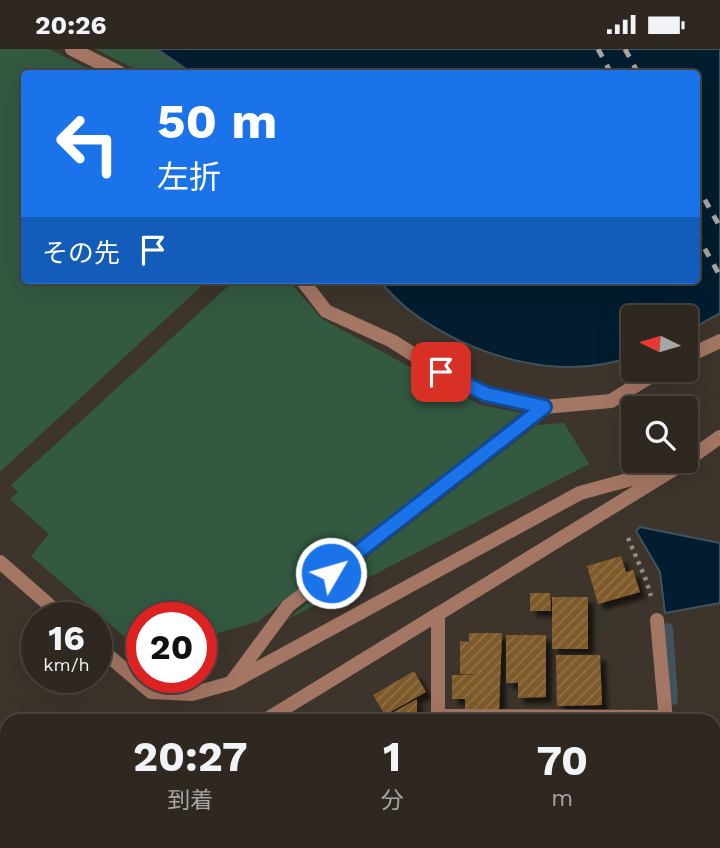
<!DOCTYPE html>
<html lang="ja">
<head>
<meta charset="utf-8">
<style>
	:root { --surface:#2e2821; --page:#36302a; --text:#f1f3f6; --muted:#a7a6a5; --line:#49443f }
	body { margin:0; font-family:"Work Sans","Noto Sans JP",sans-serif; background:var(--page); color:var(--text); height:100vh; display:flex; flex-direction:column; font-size:26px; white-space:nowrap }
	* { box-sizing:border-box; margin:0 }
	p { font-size:23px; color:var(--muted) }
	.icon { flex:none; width:38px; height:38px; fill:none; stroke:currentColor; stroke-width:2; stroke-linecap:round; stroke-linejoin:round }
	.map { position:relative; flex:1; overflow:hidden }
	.details { position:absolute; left:0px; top:665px; width:721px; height:135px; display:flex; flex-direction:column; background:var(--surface); border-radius:21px 21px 0 0; box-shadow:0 7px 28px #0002,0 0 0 2px var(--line) }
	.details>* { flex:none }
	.top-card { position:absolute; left:21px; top:21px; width:679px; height:214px; border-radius:7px; box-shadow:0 7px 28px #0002,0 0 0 2px var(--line); background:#1a73e8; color:#fff; overflow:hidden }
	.needle { width:46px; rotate:275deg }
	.controls { position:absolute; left:621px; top:256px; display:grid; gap:14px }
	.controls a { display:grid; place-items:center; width:77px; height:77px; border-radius:7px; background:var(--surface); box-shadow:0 7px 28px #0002,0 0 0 2px var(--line); font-size:35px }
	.speed { position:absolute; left:21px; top:553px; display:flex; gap:14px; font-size:35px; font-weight:700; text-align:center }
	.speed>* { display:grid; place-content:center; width:91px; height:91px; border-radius:50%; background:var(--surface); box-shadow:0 7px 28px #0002,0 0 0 2px var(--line); line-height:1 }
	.speed small { font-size:18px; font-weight:400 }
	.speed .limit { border:10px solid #d22; background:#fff; color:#111 }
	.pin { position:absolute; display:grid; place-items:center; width:60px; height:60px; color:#fff; margin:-30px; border-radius:14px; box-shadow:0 4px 10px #0006 }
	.me { position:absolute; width:77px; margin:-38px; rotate:52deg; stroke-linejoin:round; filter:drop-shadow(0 0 5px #0008) }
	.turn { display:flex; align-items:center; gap:24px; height:147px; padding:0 21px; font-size:32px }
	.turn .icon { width:91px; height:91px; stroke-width:2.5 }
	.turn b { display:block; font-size:49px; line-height:60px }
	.then { display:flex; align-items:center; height:66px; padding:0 21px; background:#0003; gap:14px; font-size:26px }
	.eta { display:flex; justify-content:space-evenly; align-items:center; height:119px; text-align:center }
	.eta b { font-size:42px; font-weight:700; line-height:49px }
	.status { display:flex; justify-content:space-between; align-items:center; height:49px; padding:0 35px; background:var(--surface); direction:ltr }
	.status svg { height:19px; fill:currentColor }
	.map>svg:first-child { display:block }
	.grass { fill:#335941 }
	.water { fill:#021d2f; stroke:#42535e; stroke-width:2 }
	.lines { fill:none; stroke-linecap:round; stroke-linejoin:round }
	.stream { stroke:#42535e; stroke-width:10 }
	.building { fill:url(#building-hatch); filter:url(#shadow) }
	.path { stroke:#918b84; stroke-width:4.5; stroke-dasharray:3.5 5; stroke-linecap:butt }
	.lane { stroke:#a47664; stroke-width:14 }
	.street { stroke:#a47664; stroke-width:14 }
	.rail { stroke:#a9a49d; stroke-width:5; stroke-dasharray:9 9; stroke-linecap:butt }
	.route-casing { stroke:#114b97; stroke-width:18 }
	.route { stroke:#1a73e8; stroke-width:12 }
</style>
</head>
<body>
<div class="status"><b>20:26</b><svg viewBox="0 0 49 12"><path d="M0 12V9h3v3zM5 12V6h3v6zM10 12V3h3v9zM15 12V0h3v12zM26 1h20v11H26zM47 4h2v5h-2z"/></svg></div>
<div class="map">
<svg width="720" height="799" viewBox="0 0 720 799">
	<defs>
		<pattern id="building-hatch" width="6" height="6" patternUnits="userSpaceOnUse" patternTransform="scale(1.75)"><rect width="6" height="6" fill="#7e5a29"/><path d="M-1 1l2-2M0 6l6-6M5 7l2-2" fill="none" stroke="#907147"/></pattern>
		<filter id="shadow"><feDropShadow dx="6" dy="6" stdDeviation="2" flood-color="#0009"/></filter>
	</defs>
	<rect width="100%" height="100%" fill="#3d352c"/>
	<!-- grass -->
	<g class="grass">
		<polygon points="0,0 49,0 97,24 24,24 24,231 208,231 0,423"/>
		<polygon points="95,0 157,0 192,24 143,24"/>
		<polygon points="235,231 288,231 322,270 480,356 521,364 259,572 201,589 201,569 142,569 142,603 31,507 49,485 10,450 18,443 11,436"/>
		<polygon points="564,374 589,415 286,571 537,376"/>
	</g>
	<!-- water -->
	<g class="water">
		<path d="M157,0H720V264L686,283V268H634L633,307C561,334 474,308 413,264C400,255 389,242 378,231H696V24H192Z"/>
		<polygon points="640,478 720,494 720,554 665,564 660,523 636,482"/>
	</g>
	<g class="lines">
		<!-- stream -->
		<polyline class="stream" points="668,579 673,651"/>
	</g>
	<!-- building -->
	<g class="building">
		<polygon points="621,507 626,523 633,521 640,543 598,555 587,517"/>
		<polygon points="530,544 550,544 551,562 530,562"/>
		<rect x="552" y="548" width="36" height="52"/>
		<polygon points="469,584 502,584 499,662 465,662 465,650 452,650 452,626 481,626 460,625 460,592 469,593"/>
		<polygon points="506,586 546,586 546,648 518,649 518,634 506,634"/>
		<polygon points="556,606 600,606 602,656 557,657"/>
		<polygon points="414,622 426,643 385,666 373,646"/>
		<polygon points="417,650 417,672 385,672 385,668"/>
		<polygon points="326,664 372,665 372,672 326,672"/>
		<polygon points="122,793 142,793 142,795 131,797 145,796 144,793 175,793 175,799 122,799"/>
	</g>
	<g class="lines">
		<!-- path -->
		<polyline class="path" points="628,489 646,531 651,547"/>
		<!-- lane -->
		<g class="lane">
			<polyline points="72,0 120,24"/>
			<polyline points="302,231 326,262 392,292 441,323 486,345 544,358 611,352 662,320"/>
			<polyline points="686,308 720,292"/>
			<polyline points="231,634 288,557 544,358"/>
		</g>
		<!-- street -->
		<g class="street">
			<polyline points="0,513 64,569"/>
			<polyline points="657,571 666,672"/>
			<polyline points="96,596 151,643 192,645 231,634 580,444 679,417"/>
			<polyline points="438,667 666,668"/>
			<polyline points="264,672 679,417 720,388"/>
			<polyline points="438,672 438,565"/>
			<polyline points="674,793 675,799"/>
			<polyline points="22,799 34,793"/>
			<polyline points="209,799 209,793"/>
			<polyline points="438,799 438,793"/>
		</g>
		<!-- rail -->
		<g class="rail">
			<polyline points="598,0 611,24"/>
			<polyline points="625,0 638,24"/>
			<polyline points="696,135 720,178"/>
			<polyline points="696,184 720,227"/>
		</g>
	</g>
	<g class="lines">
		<!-- route casing -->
		<g class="route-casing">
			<polyline id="route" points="331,524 544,358 486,345 441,323"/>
		</g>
		<!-- route -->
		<use href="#route" class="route"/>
	</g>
</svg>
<div class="controls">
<a><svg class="needle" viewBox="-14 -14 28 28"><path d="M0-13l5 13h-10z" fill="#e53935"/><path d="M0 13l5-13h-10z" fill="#a7a6a5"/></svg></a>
<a><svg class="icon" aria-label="search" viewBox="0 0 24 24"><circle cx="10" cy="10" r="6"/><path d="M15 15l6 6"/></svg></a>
</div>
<div class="speed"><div>16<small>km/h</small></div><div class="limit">20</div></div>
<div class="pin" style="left:441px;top:323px;background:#d93025"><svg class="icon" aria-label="arrive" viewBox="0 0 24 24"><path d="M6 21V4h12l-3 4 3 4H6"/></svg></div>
<svg class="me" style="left:331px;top:524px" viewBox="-20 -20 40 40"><circle r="17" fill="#1a73e8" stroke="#fff" stroke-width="3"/><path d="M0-11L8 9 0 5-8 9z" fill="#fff"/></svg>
<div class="top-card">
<div class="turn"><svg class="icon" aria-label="left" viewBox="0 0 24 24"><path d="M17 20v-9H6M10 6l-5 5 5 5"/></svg><div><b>50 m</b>左折</div></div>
<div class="then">その先<svg class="icon" aria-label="arrive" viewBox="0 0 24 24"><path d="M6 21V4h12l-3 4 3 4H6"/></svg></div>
</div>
<section class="details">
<div class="eta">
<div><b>20:27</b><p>到着</p></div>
<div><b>1</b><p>分</p></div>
<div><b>70</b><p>m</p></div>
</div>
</section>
</div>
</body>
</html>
